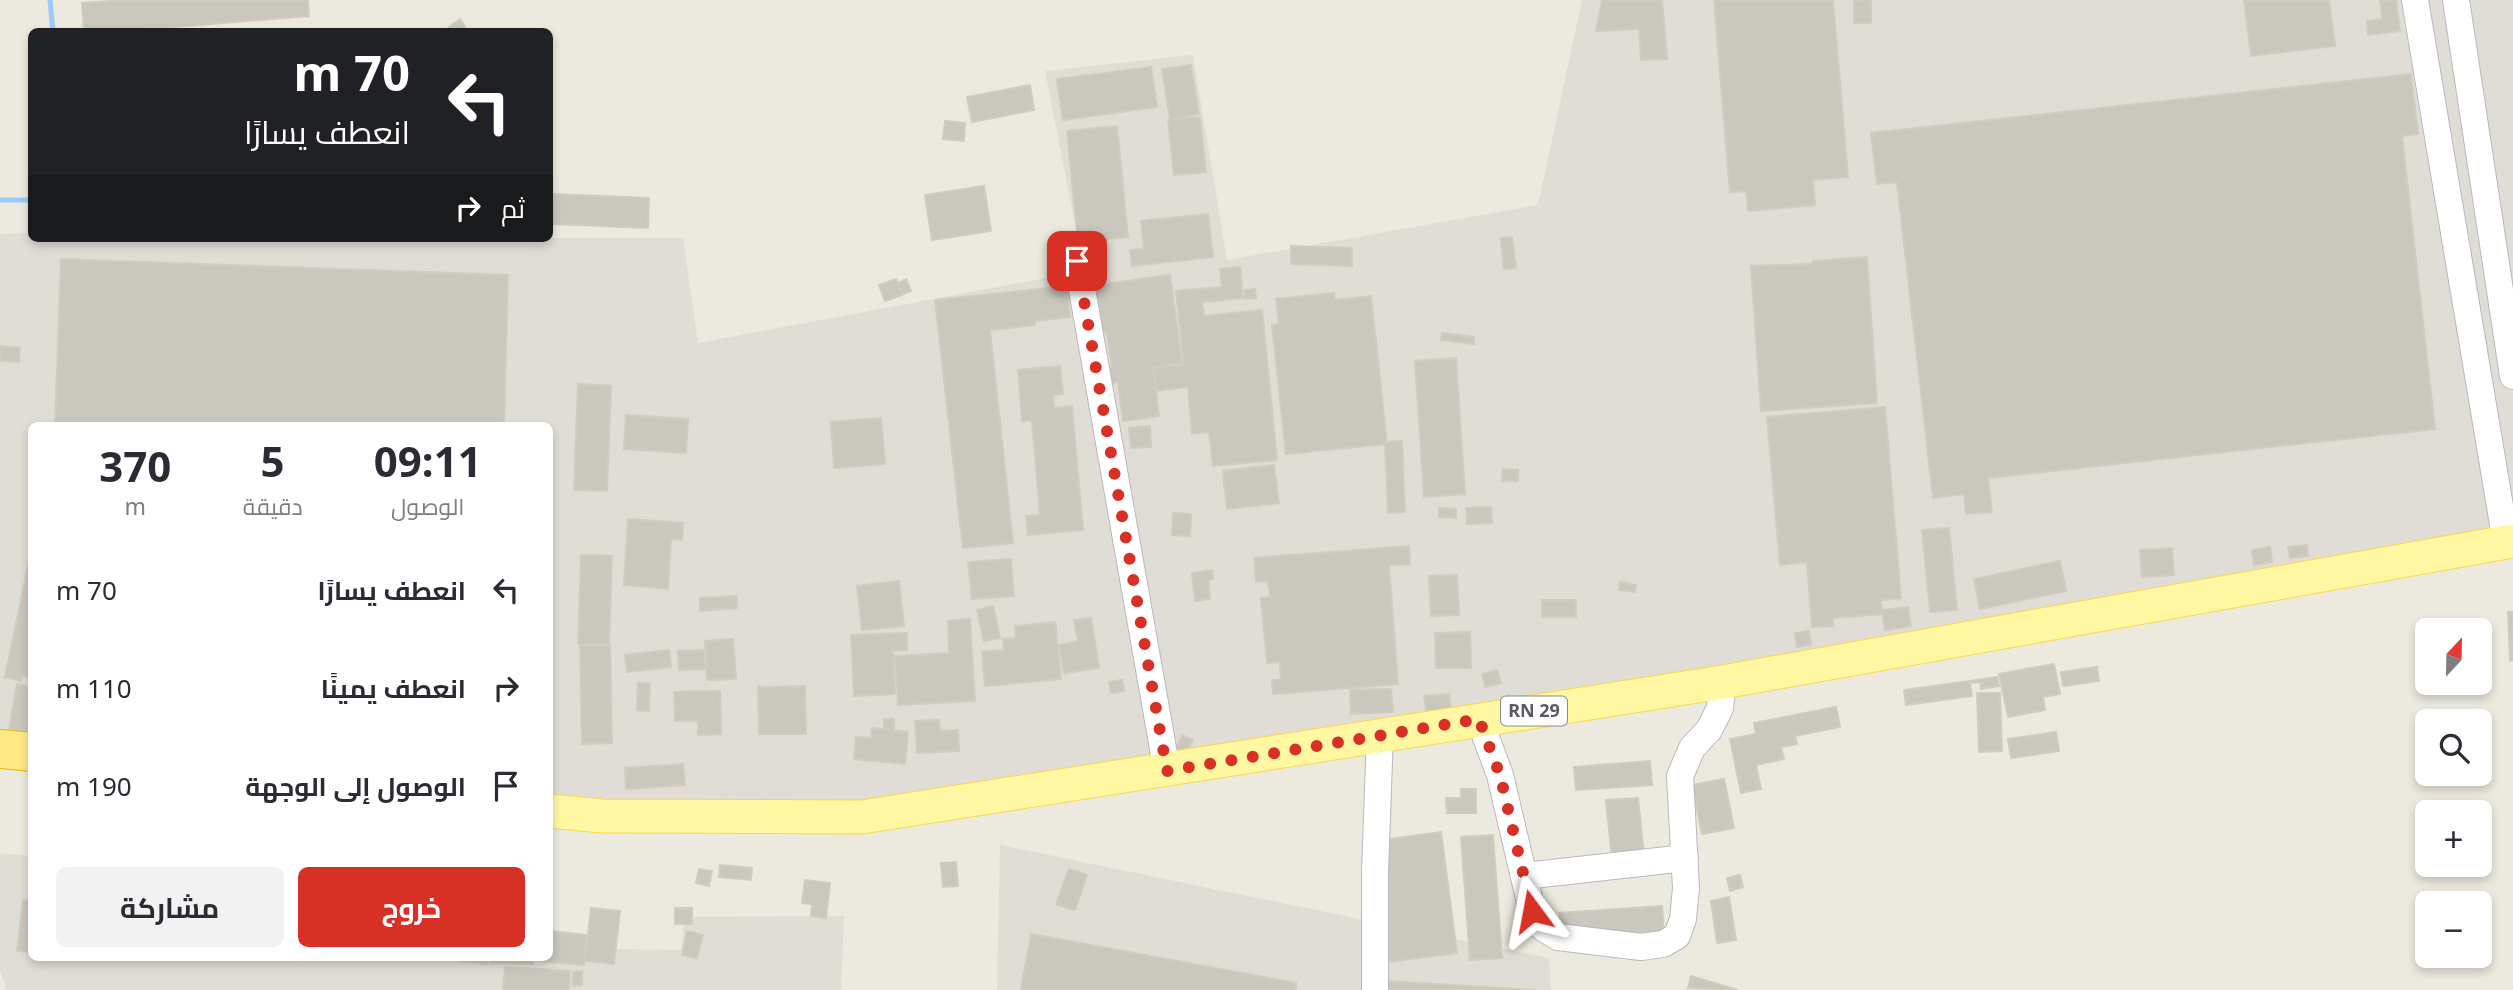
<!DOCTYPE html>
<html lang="ar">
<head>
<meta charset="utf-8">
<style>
	:root { --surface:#fff; --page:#f2f2f3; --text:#2b2b33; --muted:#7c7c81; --accent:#d93025 }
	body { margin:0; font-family:"Noto Sans",Cairo,sans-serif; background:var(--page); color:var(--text); direction:rtl; height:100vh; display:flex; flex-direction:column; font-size:26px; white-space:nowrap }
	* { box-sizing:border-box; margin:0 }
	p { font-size:23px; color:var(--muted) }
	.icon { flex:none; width:38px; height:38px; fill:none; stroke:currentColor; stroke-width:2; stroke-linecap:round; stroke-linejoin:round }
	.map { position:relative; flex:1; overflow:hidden; direction:ltr }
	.details { position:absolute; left:28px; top:422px; width:525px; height:539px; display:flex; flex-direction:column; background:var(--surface); border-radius:10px; box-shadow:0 4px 10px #0003; direction:rtl }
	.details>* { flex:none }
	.top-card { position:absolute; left:28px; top:28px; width:525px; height:214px; border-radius:10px; box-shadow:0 4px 10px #0003; direction:rtl; background:#202124; color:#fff; overflow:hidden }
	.needle { width:46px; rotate:22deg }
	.buttons { position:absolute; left:2415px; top:618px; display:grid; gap:14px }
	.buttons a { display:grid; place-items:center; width:77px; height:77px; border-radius:10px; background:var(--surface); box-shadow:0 4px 10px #0003; font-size:35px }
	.pin { position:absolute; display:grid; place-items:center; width:60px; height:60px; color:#fff; margin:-30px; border-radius:14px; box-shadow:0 4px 10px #0006 }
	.me { position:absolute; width:77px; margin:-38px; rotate:347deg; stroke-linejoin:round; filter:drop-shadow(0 0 5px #0008) }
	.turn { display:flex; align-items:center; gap:24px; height:147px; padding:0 28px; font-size:32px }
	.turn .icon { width:91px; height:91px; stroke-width:2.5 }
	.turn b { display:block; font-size:49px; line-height:60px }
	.then { display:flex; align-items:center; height:66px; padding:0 28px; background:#0003; gap:14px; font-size:26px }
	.eta { display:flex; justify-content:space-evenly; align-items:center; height:119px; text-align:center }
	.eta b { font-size:42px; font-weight:700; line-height:49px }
	.primary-button { display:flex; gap:14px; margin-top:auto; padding:14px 28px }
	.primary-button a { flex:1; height:80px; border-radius:10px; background:var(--accent); color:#fff; font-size:28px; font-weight:700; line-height:80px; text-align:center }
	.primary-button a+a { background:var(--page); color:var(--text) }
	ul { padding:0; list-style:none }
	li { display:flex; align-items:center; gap:21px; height:98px; padding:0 28px }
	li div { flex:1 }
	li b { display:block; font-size:26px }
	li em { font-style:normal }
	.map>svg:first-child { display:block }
	.industrial { fill:#dfddd6 }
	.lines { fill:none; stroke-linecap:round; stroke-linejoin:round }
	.stream { stroke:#9cccff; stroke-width:5 }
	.building { fill:#c9c7be; stroke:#d1ccbd; stroke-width:2 }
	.minor-casing { stroke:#b7b9bf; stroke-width:28 }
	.major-casing { stroke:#fad74a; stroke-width:35 }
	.highway-casing { stroke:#ebb400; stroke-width:40 }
	.minor { stroke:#fff; stroke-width:26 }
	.major { stroke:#fff7a1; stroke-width:33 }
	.highway { stroke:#ffe983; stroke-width:38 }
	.route { stroke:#d93025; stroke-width:12; stroke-dasharray:0 21.6 }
	.labels { text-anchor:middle; stroke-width:6; stroke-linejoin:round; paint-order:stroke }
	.shield { fill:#fff; stroke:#8a8c90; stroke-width:2 }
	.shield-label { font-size:18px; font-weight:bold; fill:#585b61 }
</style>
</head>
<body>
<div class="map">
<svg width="2513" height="990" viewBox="0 0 2513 990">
	<rect width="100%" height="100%" fill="#eceade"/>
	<!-- industrial -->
	<g class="industrial">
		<polygon points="1582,0 2513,0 2513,541 862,817 550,798 550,425 32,425 31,743 0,740 0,234 31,233 32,238 683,238 698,343 1068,274 1081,254 1045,71 1193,55 1227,260 1538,205"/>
		<polygon points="1000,845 1549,958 1551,990 997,990"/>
		<polygon points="0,853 31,856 32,957 550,957 550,948 682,950 684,917 844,916 841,990 6,990 0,970"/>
	</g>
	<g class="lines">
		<!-- stream -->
		<g class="stream">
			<polyline points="50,0 53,32"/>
			<polyline points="0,200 32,200"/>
		</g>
	</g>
	<!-- building -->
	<g class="building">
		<polygon points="125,0 308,0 309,16 112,32 84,32 82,3"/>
		<polygon points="1602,0 1662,0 1667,59 1641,60 1639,29 1596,31"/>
		<polygon points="1714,0 1833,0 1848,177 1813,180 1815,205 1748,211 1746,191 1730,192"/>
		<rect x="1854" y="0" width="17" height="23"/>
		<polygon points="2244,0 2329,0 2335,46 2251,56"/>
		<polygon points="2380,0 2396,0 2400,31 2368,35 2367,21 2382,19"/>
		<polygon points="460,19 468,32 449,32 447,29"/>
		<polygon points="1191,65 1199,114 1170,119 1162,69"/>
		<polygon points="1151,67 1157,107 1063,120 1057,79"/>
		<polygon points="2411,74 2418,134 2402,136 2435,429 1988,478 1992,512 1966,514 1964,494 1933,498 1897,182 1877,184 1871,133"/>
		<polygon points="1030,85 1034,110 972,122 967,97"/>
		<polygon points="1200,117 1206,172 1174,175 1168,120"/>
		<polygon points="945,121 965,123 964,141 943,139"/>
		<polygon points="1117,126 1128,237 1078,242 1067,131"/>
		<polygon points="984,186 991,231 932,240 925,195"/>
		<polygon points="553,194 649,198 648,228 552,224"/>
		<polygon points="1208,214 1213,257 1132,266 1130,250 1144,249 1141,221"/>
		<polygon points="1512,237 1516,268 1504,269 1501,238"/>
		<polygon points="1291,246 1352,248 1352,266 1291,264"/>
		<polygon points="1867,257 1877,403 1761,411 1751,266 1813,264 1813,261"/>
		<polygon points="61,259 508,275 504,425 55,425"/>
		<polygon points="1240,267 1243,298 1202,302 1204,316 1262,310 1277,460 1213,466 1209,432 1192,434 1188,387 1156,391 1154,368 1184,365 1176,291 1222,287 1220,269"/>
		<polygon points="1170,275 1182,363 1153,367 1159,416 1123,421 1118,382 1105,384 1103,368 1112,367 1107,332 1096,333 1090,286"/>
		<polygon points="896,279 902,295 885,301 879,285"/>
		<polygon points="906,279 911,291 903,294 898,283"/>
		<polygon points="1067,286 1070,317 1035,321 1035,325 990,330 1013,543 963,548 935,300"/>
		<polygon points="1255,289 1256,298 1245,299 1245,290"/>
		<polygon points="1334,293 1335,300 1371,296 1387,444 1286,454 1272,325 1279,324 1276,299"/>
		<polygon points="1442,333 1474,337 1474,344 1441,340"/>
		<polygon points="0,346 20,348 19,362 0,361"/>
		<polygon points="1456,358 1465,494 1424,497 1415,361"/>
		<polygon points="1060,366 1063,394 1053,395 1054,408 1072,406 1083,530 1028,535 1026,516 1040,515 1032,420 1022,421 1018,370"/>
		<polygon points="578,384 611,386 607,491 574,490"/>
		<polygon points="1885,407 1901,598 1881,600 1882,614 1833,618 1833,626 1812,627 1807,562 1780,565 1767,417"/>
		<polygon points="626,415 688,419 686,453 624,449"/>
		<polygon points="881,418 885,464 834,468 831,422"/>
		<polygon points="1150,426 1151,447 1131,448 1129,428"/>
		<polygon points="1402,441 1405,512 1388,513 1385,442"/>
		<polygon points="1274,465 1279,503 1227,509 1223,471"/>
		<polygon points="1503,469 1518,470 1518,481 1502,481"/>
		<polygon points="1491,507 1492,523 1467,524 1466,508"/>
		<polygon points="1439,508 1456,509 1456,518 1439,517"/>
		<polygon points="1173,513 1191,514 1190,536 1172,535"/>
		<polygon points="628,519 683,523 682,540 671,539 668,589 624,585"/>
		<polygon points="1949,528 1957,610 1930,612 1922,530"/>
		<polygon points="2307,545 2308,556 2290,558 2288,547"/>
		<polygon points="32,546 32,678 22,676 21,681 5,677"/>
		<polygon points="1409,546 1410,564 1389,565 1398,684 1273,694 1272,680 1281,680 1280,662 1267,663 1261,598 1270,597 1268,581 1256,582 1254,558"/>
		<polygon points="2270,547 2272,562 2254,565 2252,550"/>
		<polygon points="2172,548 2174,575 2142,577 2140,550"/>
		<polygon points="581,555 612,556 609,645 578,644"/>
		<polygon points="1011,559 1014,596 972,599 968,562"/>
		<polygon points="2060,561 2066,591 1980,609 1974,579"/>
		<polygon points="1212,570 1213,579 1208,580 1210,599 1195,601 1192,573"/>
		<polygon points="1457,575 1459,615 1431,616 1429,576"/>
		<polygon points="899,581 904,626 862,630 857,586"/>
		<polygon points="1620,582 1636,585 1635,592 1619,590"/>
		<polygon points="736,596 737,608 700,611 700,598"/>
		<rect x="1542" y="600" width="34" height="17"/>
		<polygon points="993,606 1000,638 984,641 977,610"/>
		<polygon points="1908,607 1911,626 1885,630 1882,610"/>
		<polygon points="2508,612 2513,612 2513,660 2510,661"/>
		<polygon points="1091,618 1099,668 1064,673 1059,645 1078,641 1074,620"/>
		<polygon points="970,619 975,701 898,705 895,656 949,653 948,621"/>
		<polygon points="1055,622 1061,679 985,686 982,652 1004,650 1003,639 1016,638 1015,626"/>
		<polygon points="1809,631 1811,645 1797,647 1795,633"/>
		<polygon points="1470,632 1471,668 1436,668 1435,633"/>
		<polygon points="907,633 907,650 893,651 895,694 854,696 851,635"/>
		<polygon points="733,639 736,679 707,680 705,641"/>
		<polygon points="580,646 610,646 612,743 582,744"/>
		<polygon points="669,650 671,667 627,672 625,655"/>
		<polygon points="704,650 705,669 679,670 678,651"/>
		<polygon points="2054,664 2060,694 2043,697 2045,710 2008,717 1999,674"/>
		<polygon points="2097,667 2099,681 2063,686 2061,672"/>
		<polygon points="1497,670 1501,683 1485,687 1482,674"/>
		<polygon points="1997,677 1999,686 1981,689 1980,682 1970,683 1972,696 1906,705 1904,690"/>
		<polygon points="1122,680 1124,691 1111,693 1109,682"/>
		<polygon points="638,683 650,684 649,711 637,710"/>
		<polygon points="17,684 32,687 30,739 8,736"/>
		<polygon points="805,686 806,734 759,734 758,687"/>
		<polygon points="1391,689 1393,712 1351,714 1350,690"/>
		<polygon points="720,691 721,734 698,735 698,721 675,721 674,692"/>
		<polygon points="1977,693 2000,693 2002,751 1979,752"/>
		<polygon points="1449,694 1451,710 1426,712 1424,696"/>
		<polygon points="1836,707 1840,727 1795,736 1797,744 1781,747 1784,759 1756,765 1761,789 1741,793 1730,739 1756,734 1754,723"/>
		<rect x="884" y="719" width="10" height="11"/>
		<polygon points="939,720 940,731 958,730 959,751 917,753 915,721"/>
		<polygon points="872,728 908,732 905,764 854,759 856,737 871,738"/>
		<polygon points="2056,732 2059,751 2011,758 2008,739"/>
		<polygon points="1182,735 1193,740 1185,756 1175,751"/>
		<polygon points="1650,761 1652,785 1576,790 1574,767"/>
		<polygon points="683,764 685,785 626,789 625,768"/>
		<polygon points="1724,779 1734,828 1702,834 1692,785"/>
		<polygon points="1461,789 1476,789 1476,813 1447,813 1446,798 1461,798"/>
		<polygon points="1638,798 1646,875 1614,878 1606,800"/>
		<polygon points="1441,832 1457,953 1389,962 1373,841"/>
		<polygon points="1493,835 1502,958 1470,960 1461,837"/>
		<polygon points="956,862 958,886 943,887 941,863"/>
		<polygon points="720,865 752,868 751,880 719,877"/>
		<polygon points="699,869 712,871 709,886 696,883"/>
		<polygon points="1069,869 1087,875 1075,910 1056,904"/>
		<polygon points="1740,875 1743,887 1730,891 1727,878"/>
		<polygon points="805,880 830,883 826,918 811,916 812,904 802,903"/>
		<polygon points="1729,897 1736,940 1717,943 1711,901"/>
		<polygon points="23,900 32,901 32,952 17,951"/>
		<polygon points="1662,906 1664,932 1564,950 1559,913"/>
		<polygon points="591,908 620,911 614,964 585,961"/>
		<rect x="675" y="908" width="17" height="16"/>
		<polygon points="550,931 586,935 584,965 542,961 542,957 550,957"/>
		<polygon points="687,931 703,935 697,958 682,955"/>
		<polygon points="1031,934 1296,983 1295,990 1297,990 1021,990"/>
		<polygon points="459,957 487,957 487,964 459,961"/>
		<polygon points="490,957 533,957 533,964 490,963"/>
		<polygon points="505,967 570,971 569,990 503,990"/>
		<polygon points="582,971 582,985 573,986 573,972"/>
		<polygon points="1691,976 1738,990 1688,988"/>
		<polygon points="1386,981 1536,990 1385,990"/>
	</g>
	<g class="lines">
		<!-- minor casing -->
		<g class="minor-casing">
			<g id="minor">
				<polyline points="2415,0 2506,542"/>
				<polyline points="2456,0 2513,376"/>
				<polyline points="1077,261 1167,771"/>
				<polyline points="1479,719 1500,775 1532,911 1543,928 1558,937 1641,947 1663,944 1677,936 1683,919 1686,888 1680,776 1692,748 1709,730 1720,708 1723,682"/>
				<polyline points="1524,876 1685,858"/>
				<polyline points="1375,990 1375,872 1380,734"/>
			</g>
		</g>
		<!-- major casing -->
		<g class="major-casing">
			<polyline id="major" points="550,811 602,816 862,817 1723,682 2513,541"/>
		</g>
		<!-- highway casing -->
		<g class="highway-casing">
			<polyline id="highway" points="0,749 32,752"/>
		</g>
		<!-- minor -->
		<use href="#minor" class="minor"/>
		<!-- major -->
		<use href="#major" class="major"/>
		<!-- highway -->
		<use href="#highway" class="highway"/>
	</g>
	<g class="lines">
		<!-- route -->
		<polyline class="route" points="1077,261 1167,771 1479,719 1500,775 1532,911"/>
	</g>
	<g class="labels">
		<!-- shield labels -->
		<rect class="shield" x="1501" y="696.5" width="66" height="29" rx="5"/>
		<g class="shield-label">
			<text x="1534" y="717">RN 29</text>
		</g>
	</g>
</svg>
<div class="buttons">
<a><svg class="needle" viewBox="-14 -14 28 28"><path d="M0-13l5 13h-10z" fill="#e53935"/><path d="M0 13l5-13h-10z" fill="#7c7c81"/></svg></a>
<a><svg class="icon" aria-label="search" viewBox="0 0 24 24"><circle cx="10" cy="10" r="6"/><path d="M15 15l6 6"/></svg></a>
<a>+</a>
<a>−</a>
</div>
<div class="pin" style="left:1077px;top:261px;background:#d93025"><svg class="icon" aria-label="arrive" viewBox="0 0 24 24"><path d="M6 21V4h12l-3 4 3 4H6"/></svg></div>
<svg class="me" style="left:1532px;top:911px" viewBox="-20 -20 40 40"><path d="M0-17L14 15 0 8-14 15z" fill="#d93025" stroke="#fff" stroke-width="4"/></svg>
<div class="top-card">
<div class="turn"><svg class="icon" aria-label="left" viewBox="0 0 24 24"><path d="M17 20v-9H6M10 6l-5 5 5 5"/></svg><div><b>70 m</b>انعطف يسارًا</div></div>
<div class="then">ثم<svg class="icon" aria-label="right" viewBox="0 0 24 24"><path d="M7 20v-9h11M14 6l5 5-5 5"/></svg></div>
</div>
<section class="details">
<div class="eta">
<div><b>09:11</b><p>الوصول</p></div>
<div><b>5</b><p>دقيقة</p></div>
<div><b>370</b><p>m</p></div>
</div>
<ul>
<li><svg class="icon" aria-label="left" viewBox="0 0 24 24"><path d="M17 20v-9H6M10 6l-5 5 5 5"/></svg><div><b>انعطف يسارًا</b></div><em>70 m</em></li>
<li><svg class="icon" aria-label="right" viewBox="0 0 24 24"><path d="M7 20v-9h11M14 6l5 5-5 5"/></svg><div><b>انعطف يمينًا</b></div><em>110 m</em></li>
<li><svg class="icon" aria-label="arrive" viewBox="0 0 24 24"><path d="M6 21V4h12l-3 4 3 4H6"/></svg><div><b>الوصول إلى الوجهة</b></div><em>190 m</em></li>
</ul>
<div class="primary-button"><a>خروج</a><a>مشاركة</a></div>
</section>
</div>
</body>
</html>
